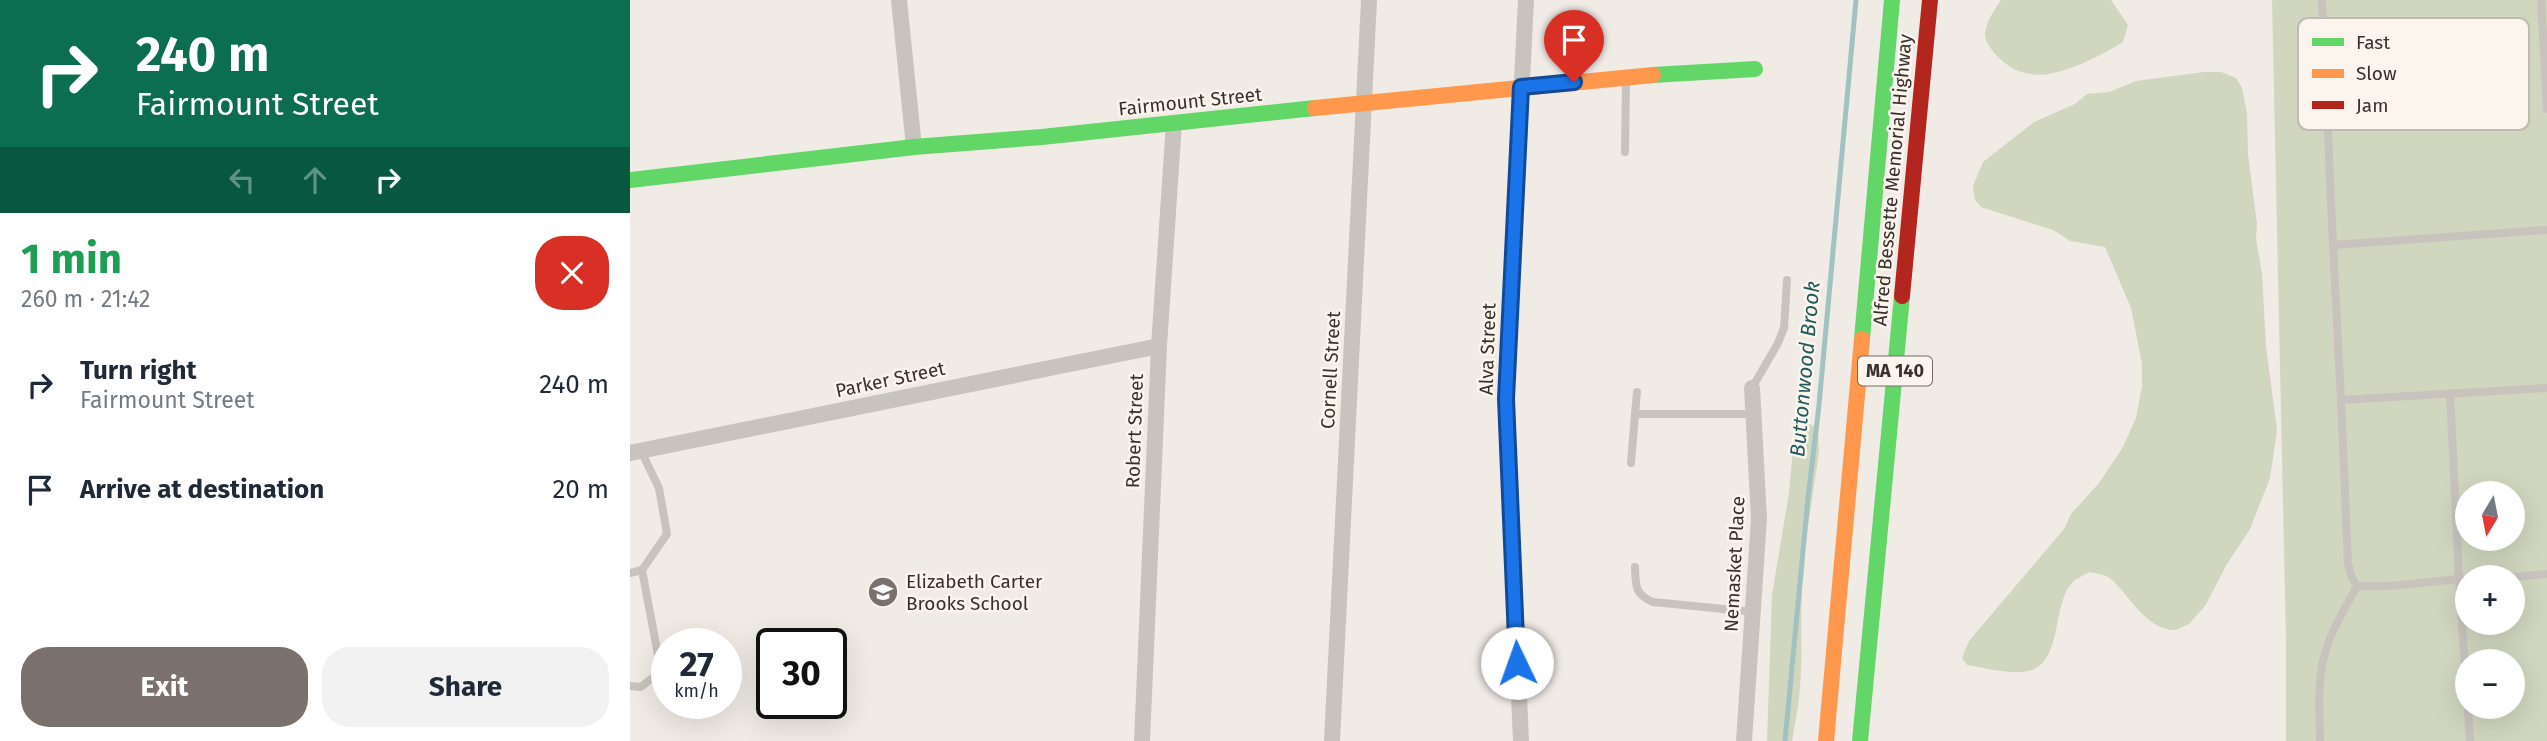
<!DOCTYPE html>
<html lang="en">
<head>
<meta charset="utf-8">
<style>
	:root { --surface:#fff; --page:#f2f2f3; --text:#1f2937; --muted:#747a83; --accent:#7a716c }
	body { margin:0; font-family:"Fira Sans",sans-serif; background:var(--page); color:var(--text); height:100vh; display:flex; flex-direction:column; font-size:26px; white-space:nowrap }
	* { box-sizing:border-box; margin:0 }
	p { font-size:23px; color:var(--muted) }
	.icon { flex:none; width:38px; height:38px; fill:none; stroke:currentColor; stroke-width:2; stroke-linecap:round; stroke-linejoin:round }
	.map { position:relative; flex:1; overflow:hidden }
	.details { display:flex; flex-direction:column; background:var(--surface); width:630px }
	.details>* { flex:none }
	.banner { background:#0b6e4f; color:#fff; overflow:hidden }
	.needle { width:46px; rotate:190deg }
	.controls { position:absolute; left:1825px; top:481px; display:grid; gap:14px }
	.controls a { display:grid; place-items:center; width:70px; height:70px; border-radius:50%; background:var(--surface); box-shadow:0 7px 28px #0002; font-size:35px }
	.speed { position:absolute; left:21px; top:628px; display:flex; gap:14px; font-size:35px; font-weight:700; text-align:center }
	.speed>* { display:grid; place-content:center; width:91px; height:91px; border-radius:50%; background:var(--surface); box-shadow:0 7px 28px #0002; line-height:1 }
	.speed small { font-size:18px; font-weight:400 }
	.speed .limit { border:4px solid #111; border-radius:10px; background:#fff; color:#111 }
	.pin { position:absolute; display:grid; place-items:center; width:60px; height:60px; color:#fff; margin:-72px -30px; border-radius:50% 50% 50% 0; rotate:-45deg; box-shadow:0 0 7px #0007 }
	.pin .icon { rotate:45deg }
	.me { position:absolute; width:77px; margin:-38px; rotate:357deg; stroke-linejoin:round; filter:drop-shadow(0 0 5px #0008) }
	.turn { display:flex; align-items:center; gap:24px; height:147px; padding:0 21px; font-size:32px }
	.turn .icon { width:91px; height:91px; stroke-width:2.5 }
	.turn b { display:block; font-size:49px; line-height:60px }
	.lanes { display:flex; align-items:center; height:66px; padding:0 21px; background:#0003; justify-content:center; gap:35px; direction:ltr }
	.lanes .off { opacity:.35 }
	.round { display:grid; place-items:center; flex:none; width:74px; height:74px; border-radius:28px; background:var(--page) }
	.headline { display:flex; align-items:center; justify-content:space-between; height:119px; padding:0 21px }
	h1 { font-size:42px; font-weight:700; line-height:52px; color:#1e9e55 }
	.cta { display:flex; gap:14px; margin-top:auto; padding:14px 21px }
	.cta a { flex:1; height:80px; border-radius:28px; background:var(--accent); color:#fff; font-size:28px; font-weight:700; line-height:80px; text-align:center }
	.cta a+a { background:var(--page); color:var(--text) }
	ul { padding:0; list-style:none }
	li { display:flex; align-items:center; gap:21px; height:105px; padding:0 21px }
	li div { flex:1 }
	li b { display:block; font-size:26px }
	li em { font-style:normal }
	main { display:flex; flex:1; min-height:0 }
	.map>svg:first-child { display:block }
	.green { fill:#d1d6bf; fill-rule:evenodd }
	.lines { fill:none; stroke-linecap:round; stroke-linejoin:round }
	.stream { stroke:#a1c2c1; stroke-width:5 }
	.lane { stroke:#c9c3be; stroke-width:8 }
	.street { stroke:#c9c3be; stroke-width:16 }
	.fast { stroke:#63d668; stroke-width:16 }
	.slow { stroke:#ff974d; stroke-width:16 }
	.jam { stroke:#b3261e; stroke-width:16 }
	.route-casing { stroke:#114b97; stroke-width:18 }
	.route { stroke:#1a73e8; stroke-width:12 }
	.labels { text-anchor:middle; stroke-width:5; stroke-linejoin:round; paint-order:stroke }
	.shield { fill:#fbf5ee; stroke:#756b66; stroke-width:2 }
	.shield-label { font-size:18px; font-weight:bold; fill:#3b302b }
	.street-label { font-size:19px; fill:#3b302b; stroke:#fbf5ee }
	.poi-label { font-size:19px; fill:#3b302b; stroke:#fbf5ee; text-anchor:start }
	.water-label { font-size:21px; font-style:italic; fill:#1f5a5e; stroke:#fbf5ee }
	.key { fill:#fbf5ee; stroke:#c1bab4; stroke-width:2 }
	.key-label { font-size:19px; fill:#3b302b }
</style>
</head>
<body>
<main>
<section class="details">
<div class="banner">
<div class="turn"><svg class="icon" aria-label="right" viewBox="0 0 24 24"><path d="M7 20v-9h11M14 6l5 5-5 5"/></svg><div><b>240 m</b>Fairmount Street</div></div>
<div class="lanes"><svg class="icon off" aria-label="left" viewBox="0 0 24 24"><path d="M17 20v-9H6M10 6l-5 5 5 5"/></svg><svg class="icon off" aria-label="ahead" viewBox="0 0 24 24"><path d="M12 20V5M6 11l6-6 6 6"/></svg><svg class="icon" aria-label="right" viewBox="0 0 24 24"><path d="M7 20v-9h11M14 6l5 5-5 5"/></svg></div>
</div>
<div class="headline"><div><h1>1 min</h1><p>260 m · 21:42</p></div><a class="round" style="background:#d93025;color:#fff"><svg class="icon" aria-label="close" viewBox="0 0 24 24"><path d="M6 6l12 12M18 6L6 18"/></svg></a></div>
<ul>
<li><svg class="icon" aria-label="right" viewBox="0 0 24 24"><path d="M7 20v-9h11M14 6l5 5-5 5"/></svg><div><b>Turn right</b><p>Fairmount Street</p></div><em>240 m</em></li>
<li><svg class="icon" aria-label="arrive" viewBox="0 0 24 24"><path d="M6 21V4h12l-3 4 3 4H6"/></svg><div><b>Arrive at destination</b></div><em>20 m</em></li>
</ul>
<div class="cta"><a>Exit</a><a>Share</a></div>
</section>
<div class="map">
<svg width="1917" height="741" viewBox="0 0 1917 741">
	<rect width="100%" height="100%" fill="#f0ebe5"/>
	<!-- green -->
	<g class="green">
		<path d="M1371,0H1481L1498,25L1493,42C1472,55 1443,70 1418,74C1409,76 1394,74 1386,70C1375,65 1355,47 1355,34C1356,21 1364,11 1371,0Z"/>
		<path d="M1642,0H1917V741H1656V642ZM1838,494H1883V539H1838ZM1838,578H1883V623H1838ZM1838,662H1883V707H1838Z"/>
		<path d="M1574,72H1591L1606,78L1612,88L1617,113L1618,154L1627,224L1626,239L1632,274L1636,346L1647,430L1640,478L1620,529L1597,564L1575,606L1559,624L1546,630C1517,631 1500,596 1481,579C1475,574 1467,574 1460,572C1455,575 1449,577 1445,580C1421,600 1434,658 1402,670C1383,676 1356,668 1337,665L1332,658L1339,641L1434,529L1441,514L1469,483L1493,447L1506,418L1512,386V364L1501,308L1475,247L1440,241L1423,230L1351,207L1345,200L1343,186L1353,162L1404,122L1445,104L1457,94L1479,92L1506,81Z"/>
		<path d="M1173,421L1188,428L1189,452L1174,553C1176,567 1172,579 1172,592C1170,623 1173,655 1170,686C1169,704 1165,723 1162,741H1137L1142,595L1159,493L1164,438Z"/>
	</g>
	<g class="lines">
		<!-- stream -->
		<polyline class="stream" points="1155,741 1178,498 1189,405 1226,0"/>
		<!-- lane -->
		<g class="lane">
			<polyline points="1692,0 1703,245"/>
			<polyline points="1911,0 1917,109"/>
			<polyline points="995,152 996,81"/>
			<polyline points="1122,388 1148,343 1154,328 1157,280"/>
			<polyline points="1820,393 1829,579 1760,586 1727,586 1722,578 1718,563 1711,400 1917,388"/>
			<polyline points="1711,400 1703,245 1917,230"/>
			<polyline points="1005,414 1007,392"/>
			<polyline points="1001,463 1005,414 1124,414"/>
			<path d="M1005,567C1006,586 1004,594 1023,602L1124,612"/>
			<polyline points="0,573 12,570 37,534 29,488 11,451"/>
			<polyline points="1870,578 1917,574"/>
			<polyline points="1838,579 1829,579 1840,741"/>
			<polyline points="0,686 11,687 31,671 12,570"/>
			<path d="M1690,741C1690,714 1687,683 1694,657C1700,632 1715,609 1727,586"/>
		</g>
		<!-- street -->
		<g class="street">
			<polyline points="269,0 284,147"/>
			<polyline points="0,453 529,346"/>
			<polyline points="512,741 529,346 544,123"/>
			<polyline points="702,741 739,0"/>
			<polyline points="891,741 876,399 896,0"/>
			<polyline points="1114,741 1129,519 1122,388"/>
		</g>
		<!-- fast -->
		<g class="fast">
			<polyline points="1023,75 1125,69"/>
			<polyline points="0,180 284,147 412,137 685,108"/>
			<polyline points="1232,339 1262,0"/>
			<polyline points="1230,741 1272,296"/>
		</g>
		<!-- slow -->
		<g class="slow">
			<polyline points="685,108 1023,75"/>
			<polyline points="1196,741 1232,339"/>
		</g>
		<!-- jam -->
		<polyline class="jam" points="1272,296 1300,0"/>
	</g>
	<g class="lines">
		<!-- route casing -->
		<g class="route-casing">
			<polyline id="route" points="887,663 876,399 891,87 944,82"/>
		</g>
		<!-- route -->
		<use href="#route" class="route"/>
	</g>
	<!-- icons -->
	<defs>
		<g id="school-disc" transform="scale(1.575)"><circle r="9.5" fill="#7a716c" stroke="#fbf5ee"/><path d="M0-5L7-2L0 1L-7-2ZM-4 1L0 2.5L4 1V4Q0 6-4 4Z" fill="#fff"/></g>
	</defs>
	<g fill-rule="evenodd">
		<use href="#school-disc" x="253" y="592"/>
	</g>
	<g class="labels">
		<!-- shield labels -->
		<rect class="shield" x="1228" y="356.5" width="74" height="29" rx="5"/>
		<g class="shield-label">
			<text x="1265" y="377">MA 140</text>
		</g>
		<!-- street labels -->
		<g class="street-label">
			<text transform="translate(560 101) rotate(-6)" y="7">Fairmount Street</text>
			<text transform="translate(1262 180) rotate(-85)" y="7">Alfred Bessette Memorial Highway</text>
			<text transform="translate(857 349) rotate(-88)" y="7">Alva Street</text>
			<text transform="translate(700 370) rotate(-87)" y="7">Cornell Street</text>
			<text transform="translate(260 379) rotate(-12)" y="7">Parker Street</text>
			<text transform="translate(504 431) rotate(-88)" y="7">Robert Street</text>
			<text transform="translate(1104 564) rotate(-87)" y="7">Nemasket Place</text>
		</g>
		<!-- poi labels -->
		<g class="poi-label">
			<text x="276" y="588">Elizabeth Carter<tspan x="276" dy="22">Brooks School</tspan></text>
		</g>
		<!-- water labels -->
		<g class="water-label">
			<text transform="translate(1175 369) rotate(-85)" y="7">Buttonwood Brook</text>
		</g>
	</g>
	<!-- legend -->
	<rect x="1668" y="18" width="231" height="112" rx="10" class="key"/>
	<rect x="1682" y="38" width="32" height="8" fill="#63d668"/>
	<rect x="1682" y="69" width="32" height="9" fill="#ff974d"/>
	<rect x="1682" y="101" width="32" height="8" fill="#b3261e"/>
	<g class="key-label">
		<text x="1726" y="49">Fast</text>
		<text x="1726" y="80">Slow</text>
		<text x="1726" y="112">Jam</text>
	</g>
</svg>
<div class="controls">
<a><svg class="needle" viewBox="-14 -14 28 28"><path d="M0-13l5 13h-10z" fill="#e53935"/><path d="M0 13l5-13h-10z" fill="#747a83"/></svg></a>
<a>+</a>
<a>−</a>
</div>
<div class="speed"><div>27<small>km/h</small></div><div class="limit">30</div></div>
<div class="pin" style="left:944px;top:82px;background:#d93025"><svg class="icon" aria-label="arrive" viewBox="0 0 24 24"><path d="M6 21V4h12l-3 4 3 4H6"/></svg></div>
<svg class="me" style="left:887px;top:663px" viewBox="-20 -20 40 40"><circle r="19" fill="#fff"/><path d="M0-13L10 11 0 6-10 11z" fill="#1a73e8"/></svg>
</div>
</main>
</body>
</html>
